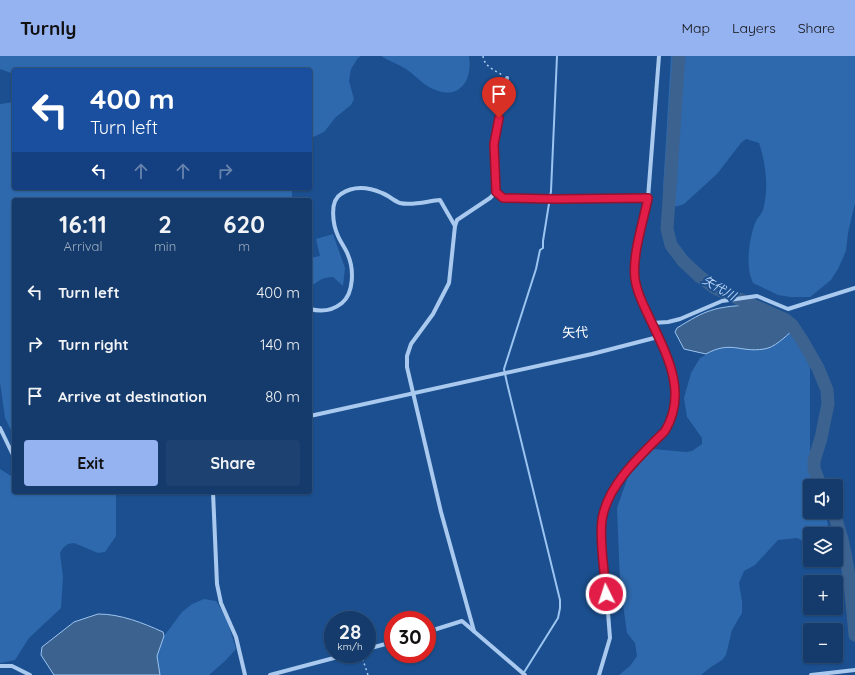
<!DOCTYPE html>
<html lang="en">
<head>
<meta charset="utf-8">
<style>
	:root { --surface:#143b6b; --page:#1d4271; --text:#f1f3f6; --muted:#9dadc1; --line:#33557e; --accent:#95b2f1 }
	body { margin:0; font-family:Quicksand,"Noto Sans JP",sans-serif; background:var(--page); color:var(--text); height:100vh; display:flex; flex-direction:column; font-size:15px; white-space:nowrap }
	* { box-sizing:border-box; margin:0 }
	p { font-size:13px; color:var(--muted) }
	.icon { flex:none; width:22px; height:22px; fill:none; stroke:currentColor; stroke-width:2; stroke-linecap:round; stroke-linejoin:round }
	.map { position:relative; flex:1; overflow:hidden }
	.side { position:absolute; left:12px; top:142px; width:300px; height:296px; display:flex; flex-direction:column; background:var(--surface); border-radius:4px; box-shadow:0 1px 3px #0004,0 0 0 1px var(--line) }
	.side>* { flex:none }
	.hud { position:absolute; left:12px; top:12px; width:300px; height:122px; border-radius:4px; box-shadow:0 1px 3px #0004,0 0 0 1px var(--line); background:#1a4fa0; color:#fff; overflow:hidden }
	.tools { position:absolute; left:803px; top:423px; display:grid; gap:8px }
	.tools a { display:grid; place-items:center; width:40px; height:40px; border-radius:4px; background:var(--surface); box-shadow:0 1px 3px #0004,0 0 0 1px var(--line); font-size:20px }
	.speed { position:absolute; left:324px; top:555px; display:flex; gap:8px; font-size:20px; font-weight:700; text-align:center }
	.speed>* { display:grid; place-content:center; width:52px; height:52px; border-radius:50%; background:var(--surface); box-shadow:0 1px 3px #0004,0 0 0 1px var(--line); line-height:1 }
	.speed small { font-size:10px; font-weight:400 }
	.speed .limit { border:6px solid #d22; background:#fff; color:#111 }
	.pin { position:absolute; display:grid; place-items:center; width:34px; height:34px; color:#fff; margin:-41px -17px; border-radius:50% 50% 50% 0; rotate:-45deg; box-shadow:0 0 4px #0007 }
	.pin .icon { rotate:45deg }
	.me { position:absolute; width:44px; margin:-22px; rotate:356deg; stroke-linejoin:round; filter:drop-shadow(0 0 3px #0008) }
	.turn { display:flex; align-items:center; gap:14px; height:84px; padding:0 12px; font-size:18px }
	.turn .icon { width:52px; height:52px; stroke-width:2.5 }
	.turn b { display:block; font-size:28px; line-height:34px }
	.lanes { display:flex; align-items:center; height:38px; padding:0 12px; background:#0003; justify-content:center; gap:20px; direction:ltr }
	.lanes .off { opacity:.35 }
	.eta { display:flex; justify-content:space-evenly; align-items:center; height:68px; text-align:center }
	.eta b { font-size:24px; font-weight:700; line-height:28px }
	.action { display:flex; gap:8px; margin-top:auto; padding:8px 12px }
	.action a { flex:1; height:46px; border-radius:4px; background:var(--accent); color:#111; font-size:16px; font-weight:700; line-height:46px; text-align:center }
	.action a+a { background:var(--page); color:var(--text) }
	ul { padding:0; list-style:none }
	li { display:flex; align-items:center; gap:12px; height:52px; padding:0 12px }
	li div { flex:1 }
	li b { display:block; font-size:15px }
	li em { font-style:normal }
	header { display:flex; align-items:center; gap:24px; box-sizing:border-box; height:56px; padding:0 20px; background:var(--accent); color:#111 }
	header strong { font-size:19px }
	nav { display:flex; gap:22px; margin-inline-start:auto; font-size:14px }
	.map>svg:first-child { display:block }
	.green { fill:#2e69ad }
	.water { fill:#3c6290; stroke:#9cc4f0 }
	.lines { fill:none; stroke-linecap:round; stroke-linejoin:round }
	.stream { stroke:#9cc4f0; stroke-width:2 }
	.river { stroke:#3c6290; stroke-width:13 }
	.path { stroke:#a9c9ee; stroke-width:1.5; stroke-dasharray:2 3; stroke-linecap:butt }
	.street { stroke:#a9c9ee; stroke-width:4 }
	.route-casing { stroke:#92132f; stroke-width:10 }
	.route { stroke:#e11d48; stroke-width:7 }
	.labels { text-anchor:middle; stroke-width:4; stroke-linejoin:round; paint-order:stroke }
	.water-label { font-size:12px; font-style:italic; fill:#b5d3f5; stroke:#1b4f8f }
	.quarter-label { font-size:13px; fill:#fff; stroke:#1b4f8f }
</style>
</head>
<body>
<header>
<strong>Turnly</strong>
<nav><a>Map</a><a>Layers</a><a>Share</a></nav>
</header>
<div class="map">
<svg width="855" height="619" viewBox="0 0 855 619">
	<rect width="100%" height="100%" fill="#1b4f8f"/>
	<!-- green -->
	<g class="green">
		<polygon points="0,0 361,0 358,2 351,13 349,25 354,43 351,49 336,61 324,76 313,81 310,79 310,14 14,14 14,18 0,13"/>
		<path d="M381,0H469C473,25 459,45 433,33C423,29 415,19 406,13C398,8 389,5 381,0Z"/>
		<path d="M671,0H855V147L848,177L846,195L838,213L831,224L810,241H790L778,239L753,227C745,211 749,184 755,167C757,162 761,159 763,154C769,133 766,108 759,87L746,83L741,87L717,118L684,148C669,155 666,146 663,133Z"/>
		<polygon points="14,46 14,132 292,132 292,144 14,144 14,380 5,362 0,326 0,48"/>
		<path d="M333,178L345,212L343,230L333,221C323,221 318,225 310,231V202L320,200L316,183Z"/>
		<polygon points="793,274 805,295 810,312 810,400 818,430 810,430 810,456 826,456 829,478 810,478 810,488 797,482 778,484 755,509 744,515 739,527 742,545 742,557 732,574 726,599 722,604 711,611 701,619 619,619 630,610 637,600 635,587 627,577 620,527 617,452 630,415 637,405 653,393 686,396 692,395 702,388 702,382 687,361 684,342 691,317 700,302 716,293 729,290 765,293 780,285"/>
		<polygon points="0,413 14,422 14,436 116,436 116,480 105,496 98,497 74,487 68,488 63,492 60,497 63,521 61,552 29,582 15,604 0,607"/>
		<polygon points="204,543 216,545 226,561 236,593 225,605 209,619 160,619 157,600 164,580 182,556 192,548"/>
	</g>
	<!-- water -->
	<g class="water">
		<path d="M748,249L793,274C785,281 774,292 764,293C740,297 731,284 706,298L684,293L675,276L677,272C706,254 714,251 748,249Z"/>
		<path d="M98,558C121,558 143,567 163,576L164,580L157,600L160,619H54L41,599L42,591L74,566Z"/>
	</g>
	<g class="lines">
		<!-- stream -->
		<polyline class="stream" points="523,618 558,562 560,552 560,544 507,327 504,313 536,213 540,194 543,192 543,185 551,135 557,0"/>
		<!-- river -->
		<g class="river">
			<polyline points="679,0 667,173 671,189 683,205 699,220 715,232 786,264 792,269 802,284 818,312 827,334 828,348 821,382 814,405 814,413 821,430"/>
			<path d="M833,456C837,465 839,474 842,483C850,516 852,546 855,579"/>
		</g>
		<!-- path -->
		<g class="path">
			<path d="M483,0C484,10 494,14 502,19"/>
			<polyline points="361,598 368,619"/>
		</g>
		<!-- street -->
		<g class="street">
			<polyline points="507,22 494,88 496,136 503,142 555,143 648,142"/>
			<path d="M310,253C321,256 332,255 342,247C354,237 354,213 348,199C346,193 341,187 338,180C333,169 329,145 341,138C353,130 368,131 382,137C388,139 394,145 400,147C412,150 428,145 440,144L455,170"/>
			<polyline points="652,267 668,266 680,263 722,245 757,240 788,253 855,232"/>
			<polyline points="310,360 592,298 658,281"/>
			<polyline points="0,372 14,401"/>
			<polyline points="213,436 217,528 221,547 236,581 245,619"/>
			<polyline points="474,575 441,456 407,311 407,300 411,288 433,258 449,227 455,170 457,164 490,142 496,136"/>
			<polyline points="427,576 462,565 525,619"/>
			<polyline points="367,593 393,586"/>
			<polyline points="0,610 12,610 30,619"/>
			<polyline points="270,619 349,598"/>
			<path d="M599,619L610,582L602,480C603,432 634,407 665,375L670,367L674,351L676,331L671,311L638,237L635,223V209L648,142L659,0"/>
			<polyline points="811,619 855,614"/>
		</g>
	</g>
	<g class="lines">
		<!-- route casing -->
		<g class="route-casing">
			<path id="route" d="M499,62L494,88L496,136L503,142L555,143L648,142C643,167 632,199 635,223C637,238 644,250 650,263C667,299 688,337 665,375C641,399 607,429 602,464C599,486 605,516 606,538"/>
		</g>
		<!-- route -->
		<use href="#route" class="route"/>
	</g>
	<g class="labels">
		<!-- water labels -->
		<g class="water-label">
			<text transform="translate(719 232) rotate(30)" y="4">矢代川</text>
		</g>
		<!-- quarter labels -->
		<g class="quarter-label">
			<text x="575" y="281">矢代</text>
		</g>
	</g>
</svg>
<div class="tools">
<a><svg class="icon" aria-label="sound" viewBox="0 0 24 24"><path d="M4 9h4l5-4v14l-5-4H4zM17 9q2 3 0 6"/></svg></a>
<a><svg class="icon" aria-label="layers" viewBox="0 0 24 24"><path d="M12 4l9 5-9 5-9-5zM3 14l9 5 9-5"/></svg></a>
<a>+</a>
<a>−</a>
</div>
<div class="speed"><div>28<small>km/h</small></div><div class="limit">30</div></div>
<div class="pin" style="left:499px;top:62px;background:#d93025"><svg class="icon" aria-label="arrive" viewBox="0 0 24 24"><path d="M6 21V4h12l-3 4 3 4H6"/></svg></div>
<svg class="me" style="left:606px;top:538px" viewBox="-20 -20 40 40"><circle r="17" fill="#e11d48" stroke="#fff" stroke-width="3"/><path d="M0-11L8 9 0 5-8 9z" fill="#fff"/></svg>
<div class="hud">
<div class="turn"><svg class="icon" aria-label="left" viewBox="0 0 24 24"><path d="M17 20v-9H6M10 6l-5 5 5 5"/></svg><div><b>400 m</b>Turn left</div></div>
<div class="lanes"><svg class="icon" aria-label="left" viewBox="0 0 24 24"><path d="M17 20v-9H6M10 6l-5 5 5 5"/></svg><svg class="icon off" aria-label="ahead" viewBox="0 0 24 24"><path d="M12 20V5M6 11l6-6 6 6"/></svg><svg class="icon off" aria-label="ahead" viewBox="0 0 24 24"><path d="M12 20V5M6 11l6-6 6 6"/></svg><svg class="icon off" aria-label="right" viewBox="0 0 24 24"><path d="M7 20v-9h11M14 6l5 5-5 5"/></svg></div>
</div>
<section class="side">
<div class="eta">
<div><b>16:11</b><p>Arrival</p></div>
<div><b>2</b><p>min</p></div>
<div><b>620</b><p>m</p></div>
</div>
<ul>
<li><svg class="icon" aria-label="left" viewBox="0 0 24 24"><path d="M17 20v-9H6M10 6l-5 5 5 5"/></svg><div><b>Turn left</b></div><em>400 m</em></li>
<li><svg class="icon" aria-label="right" viewBox="0 0 24 24"><path d="M7 20v-9h11M14 6l5 5-5 5"/></svg><div><b>Turn right</b></div><em>140 m</em></li>
<li><svg class="icon" aria-label="arrive" viewBox="0 0 24 24"><path d="M6 21V4h12l-3 4 3 4H6"/></svg><div><b>Arrive at destination</b></div><em>80 m</em></li>
</ul>
<div class="action"><a>Exit</a><a>Share</a></div>
</section>
</div>
</body>
</html>
